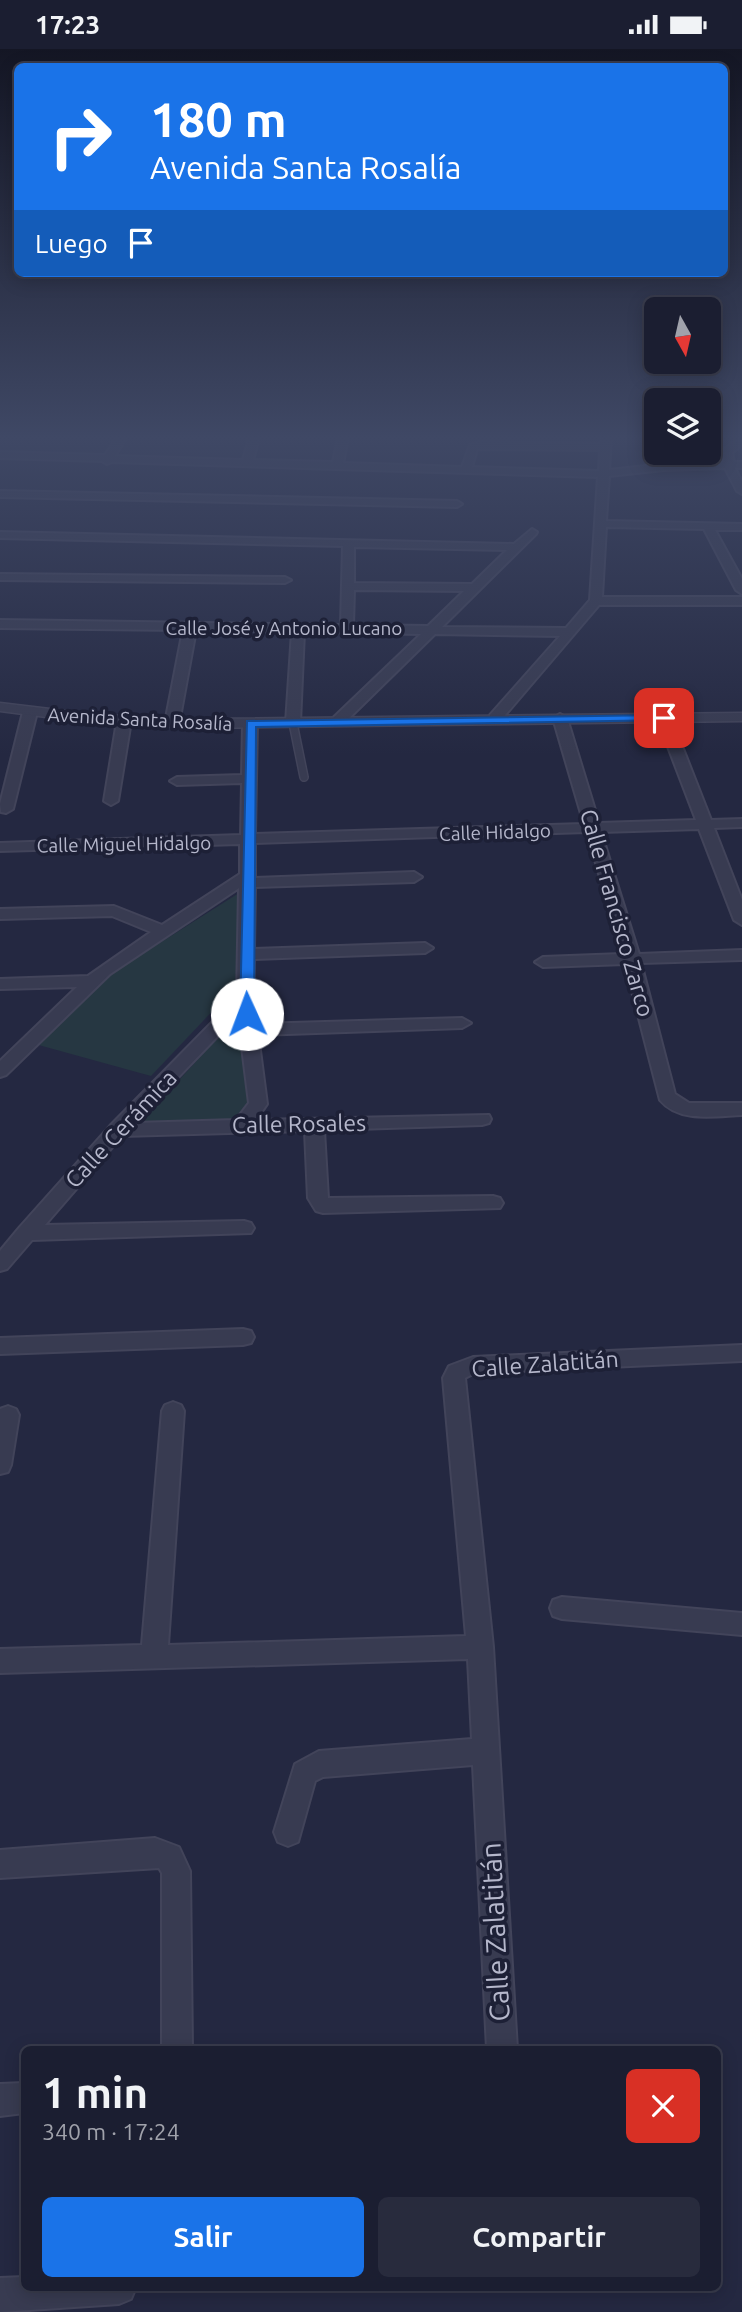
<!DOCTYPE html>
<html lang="es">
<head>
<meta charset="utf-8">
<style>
	:root { --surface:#1b1e31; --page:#282b3d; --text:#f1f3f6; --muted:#a0a2ab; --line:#393c4d; --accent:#1a73e8 }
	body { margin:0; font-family:Ubuntu,sans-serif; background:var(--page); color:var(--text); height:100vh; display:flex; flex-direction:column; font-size:26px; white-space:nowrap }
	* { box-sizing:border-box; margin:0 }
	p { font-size:23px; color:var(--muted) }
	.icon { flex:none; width:38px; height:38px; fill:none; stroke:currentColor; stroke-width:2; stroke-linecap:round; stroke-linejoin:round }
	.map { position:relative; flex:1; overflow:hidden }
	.drawer { position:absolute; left:21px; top:1997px; width:700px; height:245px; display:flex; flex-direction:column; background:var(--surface); border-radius:10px; box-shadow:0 4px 18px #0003,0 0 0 2px var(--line) }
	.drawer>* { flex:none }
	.hud { position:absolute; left:14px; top:14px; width:714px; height:214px; border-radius:10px; box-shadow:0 4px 18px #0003,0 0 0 2px var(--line); background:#1a73e8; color:#fff; overflow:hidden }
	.needle { width:46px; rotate:172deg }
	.tools { position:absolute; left:644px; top:248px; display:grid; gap:14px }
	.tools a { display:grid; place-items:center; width:77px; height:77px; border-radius:10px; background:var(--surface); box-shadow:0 4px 18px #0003,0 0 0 2px var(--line); font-size:35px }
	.pin { position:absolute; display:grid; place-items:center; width:60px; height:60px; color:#fff; margin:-30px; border-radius:14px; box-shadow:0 4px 10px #0006 }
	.me { position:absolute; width:77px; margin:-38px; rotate:358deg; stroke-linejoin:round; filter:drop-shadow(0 0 5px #0008) }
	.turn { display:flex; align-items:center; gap:24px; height:147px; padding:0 21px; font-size:32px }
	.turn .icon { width:91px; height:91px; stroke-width:2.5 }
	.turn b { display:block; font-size:49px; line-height:60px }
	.then { display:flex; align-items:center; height:66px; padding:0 21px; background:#0003; gap:14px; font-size:26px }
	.round { display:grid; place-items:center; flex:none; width:74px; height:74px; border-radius:10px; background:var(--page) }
	.headline { display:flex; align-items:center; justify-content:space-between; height:119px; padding:0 21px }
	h1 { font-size:42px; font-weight:700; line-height:52px }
	.cta { display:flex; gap:14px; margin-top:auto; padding:14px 21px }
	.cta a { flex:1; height:80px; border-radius:10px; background:var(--accent); color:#fff; font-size:28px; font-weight:700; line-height:80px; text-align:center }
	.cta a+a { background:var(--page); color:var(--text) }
	.status { display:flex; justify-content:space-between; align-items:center; height:49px; padding:0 35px; background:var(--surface); direction:ltr }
	.status svg { height:19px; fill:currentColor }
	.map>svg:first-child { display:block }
	.green { fill:#263742 }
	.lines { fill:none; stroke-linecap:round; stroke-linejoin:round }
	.service-casing { stroke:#42445a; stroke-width:10 }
	.minor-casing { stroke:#42445a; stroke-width:4 }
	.tertiary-casing { stroke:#42445a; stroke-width:3 }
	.service { stroke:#383b51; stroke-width:7 }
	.minor { fill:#383b51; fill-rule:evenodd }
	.tertiary { fill:#383b51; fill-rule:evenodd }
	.route { fill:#1a73e8; stroke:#114b97; stroke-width:2 }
	.labels { text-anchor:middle; stroke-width:7; stroke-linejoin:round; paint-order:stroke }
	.far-street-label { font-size:19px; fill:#b5b7cb; stroke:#1d2036 }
	.street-label { font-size:23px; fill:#b5b7cb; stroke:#1d2036 }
	.near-street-label { font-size:28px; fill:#b5b7cb; stroke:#1d2036 }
</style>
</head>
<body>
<div class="status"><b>17:23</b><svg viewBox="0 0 49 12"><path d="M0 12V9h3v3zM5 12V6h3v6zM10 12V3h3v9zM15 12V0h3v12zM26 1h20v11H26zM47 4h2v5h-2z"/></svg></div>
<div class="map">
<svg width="742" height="2263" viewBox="0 0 742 2263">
	<rect width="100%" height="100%" fill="#242841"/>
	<!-- green -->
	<g class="green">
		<polygon points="239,844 239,934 151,1027 35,995 106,928"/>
		<polygon points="243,961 255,1055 240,1074 139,1075"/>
	</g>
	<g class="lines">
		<!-- service casing -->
		<g class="service-casing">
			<polyline id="service" points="293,674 304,728"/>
		</g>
		<!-- minor casing -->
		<g class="minor-casing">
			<g id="minor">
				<path d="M116,389H126L115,407L243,411L249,389H259L253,411L333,413L338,389H348L343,414L462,418L470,396L480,393L601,395V389H611L609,421L664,415L724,413L723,401L736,392H742V396L732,404L734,413H742V419H735L742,433V445L737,442L725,419L664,421L609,427L606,472L742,475V481H715L742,530V545L736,541L704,480L606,478L602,548H742V556H599L500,672H490V666L560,587L435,585L342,676H332V670L421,585L304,583L300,674L293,678L286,674L292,583L196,581L179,674L177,677H167L165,674L183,581L0,579V571L341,576L343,497L0,489V483L514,495L532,480L537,483L536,485L442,578L566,579L590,551L598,428L112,413L107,415L102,412L0,409V403L105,406ZM477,400L600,401L599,422L472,418ZM354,498L507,501L472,535L354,534ZM354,541L464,542L428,577L353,576Z"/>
				<polygon points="0,442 457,452 462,455 457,458 0,448"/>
				<polygon points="0,525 285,528 291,531 285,534 0,531"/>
				<polygon points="30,659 37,663 13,760 6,764 1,763 0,755 23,663"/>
				<path d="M560,665L567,669L599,774L696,771L657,669L664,665L671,669L711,771L742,770V778L714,779L742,851V876L734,871L699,780L601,783L639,905L742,901V911L641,914L675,1045L689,1054H742V1066C715,1067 679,1074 660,1051L625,915L543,918L535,913L543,908L622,905L587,783L255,794V829L414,823L422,828L414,833L255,838L254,900L425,894L433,899L425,904L254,910L253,949L257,975L462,969L471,974L462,979L258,986L267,1055L256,1071L489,1066L491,1070L489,1074L482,1076L324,1081L328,1149L493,1147L500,1149L503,1154L500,1159L323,1164L316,1162L308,1149L305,1082L122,1087L45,1176L244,1172L251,1174L254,1179L251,1184L32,1191L7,1220L0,1222V1202L19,1179L110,1077L237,948L239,839L110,925L6,1026L0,1028V1012L77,938L0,940V930L88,927L151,883L112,867L0,870V860L114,857L162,876L240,825V795L0,802V794L241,786L242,734L177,736L170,732L177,728L242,726L243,675L250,671L257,675L255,785L584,775L553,669ZM238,966L249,1054L236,1071L134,1074Z"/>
				<polygon points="124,668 131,672 118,752 111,756 104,752 117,672"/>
				<polygon points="243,1280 251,1282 254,1288 251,1294 243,1296 0,1305 0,1289"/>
				<polygon points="742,1296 742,1312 475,1324 465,1329 493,1598 517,2000 487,2000 473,1716 323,1728 315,1732 298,1793 288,1797 278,1793 274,1783 295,1715 319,1702 472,1690 468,1610 0,1624 0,1600 142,1596 162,1362 165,1356 173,1353 181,1356 184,1362 168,1596 466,1587 443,1329 449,1317 473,1308"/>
				<polygon points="8,1357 16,1360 19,1366 11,1416 8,1423 0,1425 0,1360"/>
				<polygon points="562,1548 742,1564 742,1586 562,1570 553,1567 550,1559 553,1551"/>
				<polygon points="155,1789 179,1798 190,1822 192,2000 162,2000 162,1824 159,1819 0,1829 0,1801"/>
				<polygon points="24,2034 24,2064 0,2067 0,2035"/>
				<polygon points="24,2228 24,2238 136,2238 131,2250 119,2255 0,2263 0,2229"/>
			</g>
		</g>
		<!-- tertiary casing -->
		<g class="tertiary-casing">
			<polygon id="tertiary" points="0,654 100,666 201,670 742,664 742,672 201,679 100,675 0,662"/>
		</g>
		<!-- service -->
		<use href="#service" class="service"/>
		<!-- minor -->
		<use href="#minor" class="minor"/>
		<!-- tertiary -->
		<use href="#tertiary" class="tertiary"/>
	</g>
	<!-- sky -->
	<linearGradient id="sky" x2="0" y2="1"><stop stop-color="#141624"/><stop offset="0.55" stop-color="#3f4865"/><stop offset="1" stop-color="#3f4865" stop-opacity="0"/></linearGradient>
	<rect width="742" height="706" fill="url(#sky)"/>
	<!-- route -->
	<polygon class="route" points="664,666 668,667 668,671 256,678 254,965 252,968 242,968 240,965 247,672"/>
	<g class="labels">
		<!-- far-street labels -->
		<g class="far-street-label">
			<text x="284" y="586">Calle José y Antonio Lucano</text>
			<text transform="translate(140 670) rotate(3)" y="7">Avenida Santa Rosalía</text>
			<text transform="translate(495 783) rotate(-2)" y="7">Calle Hidalgo</text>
			<text transform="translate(124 795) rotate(-1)" y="7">Calle Miguel Hidalgo</text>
		</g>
		<!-- street labels -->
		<g class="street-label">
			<text transform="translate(617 864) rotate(74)" y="8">Calle Francisco Zarco</text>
			<text transform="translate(299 1075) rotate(-1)" y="8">Calle Rosales</text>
			<text transform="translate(121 1080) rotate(-47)" y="8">Calle Cerámica</text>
			<text transform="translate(545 1315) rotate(-4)" y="8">Calle Zalatitán</text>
		</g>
		<!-- near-street labels -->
		<g class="near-street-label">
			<text transform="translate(495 1883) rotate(-93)" y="10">Calle Zalatitán</text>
		</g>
	</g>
</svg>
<div class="tools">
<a><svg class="needle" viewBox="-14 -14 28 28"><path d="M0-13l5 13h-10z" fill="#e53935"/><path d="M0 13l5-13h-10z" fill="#a0a2ab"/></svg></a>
<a><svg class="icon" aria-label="layers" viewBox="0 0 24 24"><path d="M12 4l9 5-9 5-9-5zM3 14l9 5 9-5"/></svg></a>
</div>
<div class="pin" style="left:664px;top:669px;background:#d93025"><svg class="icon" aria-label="arrive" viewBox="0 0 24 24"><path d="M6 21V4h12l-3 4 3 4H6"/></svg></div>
<svg class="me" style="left:247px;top:965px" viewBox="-20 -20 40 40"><circle r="19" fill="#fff"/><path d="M0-13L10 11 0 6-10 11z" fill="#1a73e8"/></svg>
<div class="hud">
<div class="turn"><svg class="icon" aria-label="right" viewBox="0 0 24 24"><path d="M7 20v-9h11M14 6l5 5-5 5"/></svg><div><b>180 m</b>Avenida Santa Rosalía</div></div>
<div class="then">Luego<svg class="icon" aria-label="arrive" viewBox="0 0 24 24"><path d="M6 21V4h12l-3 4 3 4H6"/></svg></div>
</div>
<section class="drawer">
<div class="headline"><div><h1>1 min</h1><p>340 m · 17:24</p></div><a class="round" style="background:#d93025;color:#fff"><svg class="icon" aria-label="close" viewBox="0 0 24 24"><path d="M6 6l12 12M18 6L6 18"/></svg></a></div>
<div class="cta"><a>Salir</a><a>Compartir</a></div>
</section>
</div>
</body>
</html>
